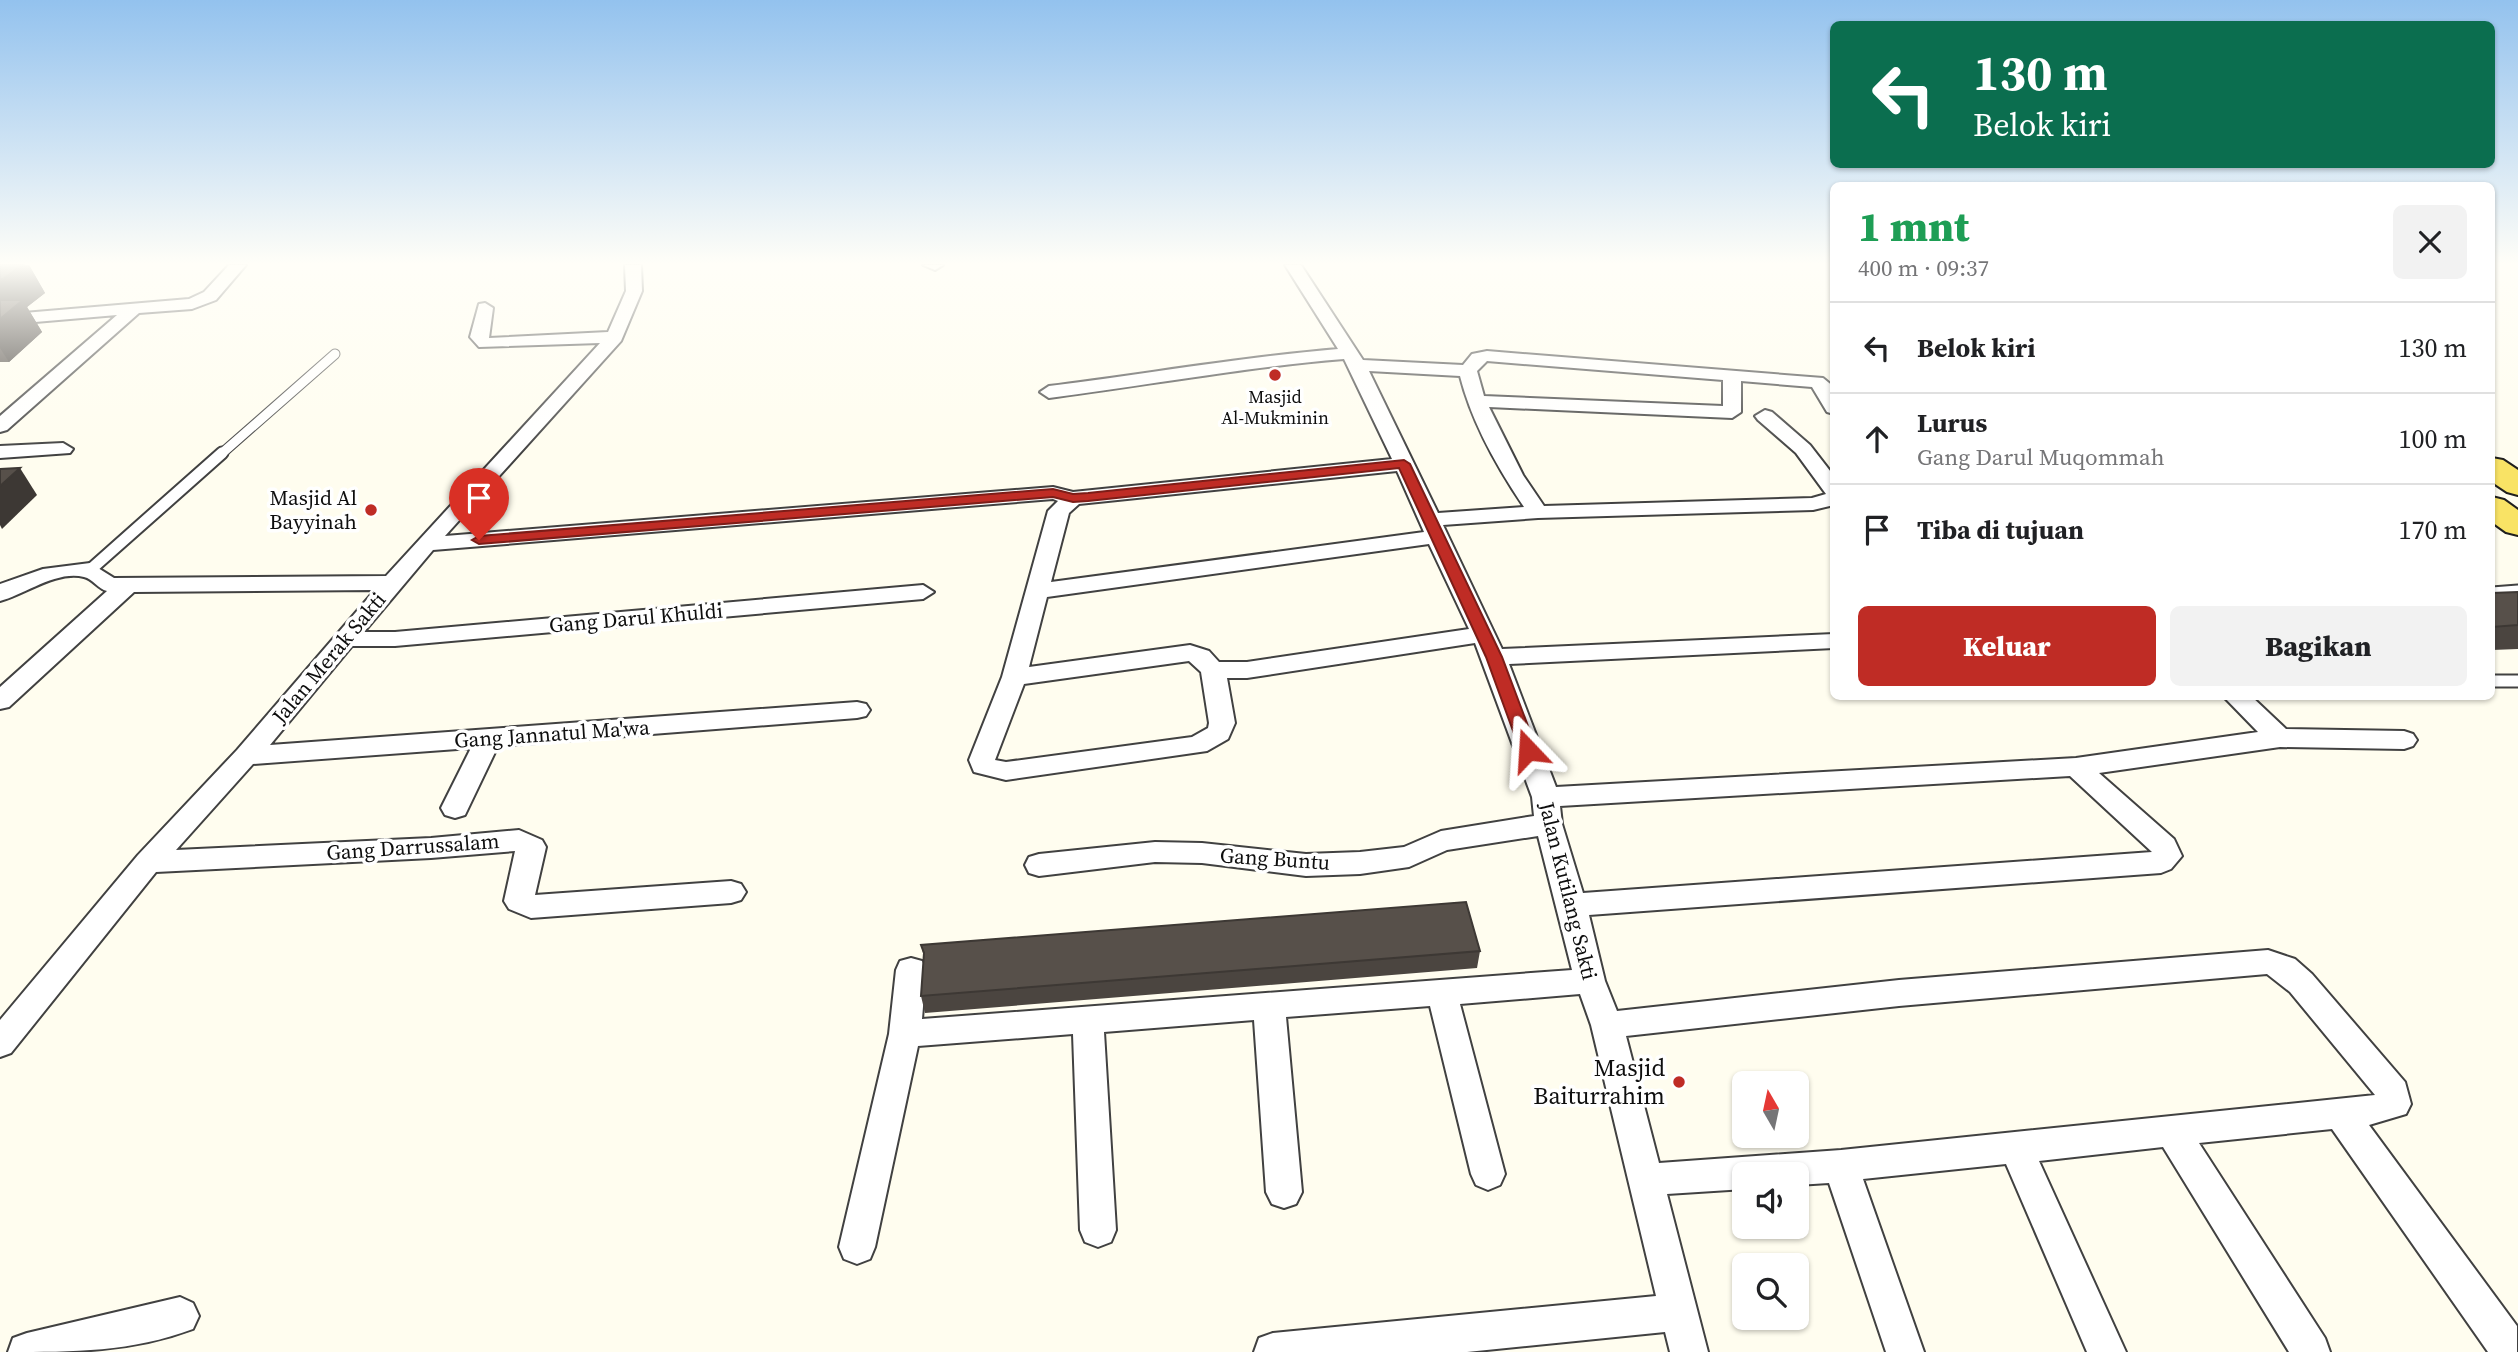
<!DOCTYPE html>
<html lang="id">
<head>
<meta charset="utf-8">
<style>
	:root { --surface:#fff; --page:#f2f2f2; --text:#202124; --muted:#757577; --line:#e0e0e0; --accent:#bf2c25 }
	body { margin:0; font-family:"Source Serif 4",serif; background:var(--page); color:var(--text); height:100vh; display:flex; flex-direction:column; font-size:26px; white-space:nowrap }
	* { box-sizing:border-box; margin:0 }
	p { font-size:23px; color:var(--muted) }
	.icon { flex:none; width:38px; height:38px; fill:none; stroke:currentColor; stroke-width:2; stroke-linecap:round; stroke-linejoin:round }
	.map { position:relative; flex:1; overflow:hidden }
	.panel { position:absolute; left:1830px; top:182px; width:665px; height:518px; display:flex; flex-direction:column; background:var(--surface); border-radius:10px; box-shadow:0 2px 5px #0004 }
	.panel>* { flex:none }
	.guide { position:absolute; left:1830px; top:21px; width:665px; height:147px; border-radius:10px; box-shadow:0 2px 5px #0004; background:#0b6e4f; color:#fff; overflow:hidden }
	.needle { width:46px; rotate:351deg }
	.tools { position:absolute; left:1732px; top:1071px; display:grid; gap:14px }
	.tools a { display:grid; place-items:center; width:77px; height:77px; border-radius:10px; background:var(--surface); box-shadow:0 2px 5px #0004; font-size:35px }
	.pin { position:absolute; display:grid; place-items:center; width:60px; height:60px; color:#fff; margin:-72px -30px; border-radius:50% 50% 50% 0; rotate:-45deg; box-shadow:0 0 7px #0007 }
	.pin .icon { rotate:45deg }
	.me { position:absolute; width:77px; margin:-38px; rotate:340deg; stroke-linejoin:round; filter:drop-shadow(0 0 5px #0008) }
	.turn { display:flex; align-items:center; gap:24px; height:147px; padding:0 28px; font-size:32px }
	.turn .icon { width:91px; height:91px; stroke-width:2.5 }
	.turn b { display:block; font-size:49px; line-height:60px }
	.round { display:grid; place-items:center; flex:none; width:74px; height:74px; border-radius:10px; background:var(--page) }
	.head { display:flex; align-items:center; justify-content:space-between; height:119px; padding:0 28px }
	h1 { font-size:42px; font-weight:800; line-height:52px; color:#1e9e55 }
	.action { display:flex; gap:14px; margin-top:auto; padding:14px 28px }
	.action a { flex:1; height:80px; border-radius:10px; background:var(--accent); color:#fff; font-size:28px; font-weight:800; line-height:80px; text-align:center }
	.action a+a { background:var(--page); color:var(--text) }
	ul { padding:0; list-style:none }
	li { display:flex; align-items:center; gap:21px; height:91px; padding:0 28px; border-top:2px solid var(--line) }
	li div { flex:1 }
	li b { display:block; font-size:26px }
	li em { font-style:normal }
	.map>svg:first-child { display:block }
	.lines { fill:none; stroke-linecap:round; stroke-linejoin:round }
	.lane-far1-casing { stroke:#414141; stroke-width:11 }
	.lane-casing { stroke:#414141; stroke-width:15 }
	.street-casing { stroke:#414141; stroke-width:4 }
	.primary-casing { stroke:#1f1f1f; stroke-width:4 }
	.lane-far1 { stroke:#fff; stroke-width:9 }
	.lane { stroke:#fff; stroke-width:11 }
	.street { fill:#fff; fill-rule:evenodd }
	.primary { fill:#f9e365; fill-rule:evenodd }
	.wall { fill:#4b4540 }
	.shaded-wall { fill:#3d3834 }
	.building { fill:#57504a; stroke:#3d3834; stroke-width:2 }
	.route { fill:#bf2c25; stroke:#7c1d18; stroke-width:2 }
	.poi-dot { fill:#bf2c25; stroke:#fff; stroke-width:2.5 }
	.labels { text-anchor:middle; stroke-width:7; stroke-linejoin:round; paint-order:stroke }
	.far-poi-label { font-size:18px; fill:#0e0e0e; stroke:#fff }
	.poi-label { font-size:21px; fill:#0e0e0e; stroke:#fff; text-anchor:end }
	.street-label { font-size:21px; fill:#0e0e0e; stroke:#fff }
	.near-poi-label { font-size:24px; fill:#0e0e0e; stroke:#fff; text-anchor:end }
</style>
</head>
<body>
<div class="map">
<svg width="2518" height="1352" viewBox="0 0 2518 1352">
	<rect width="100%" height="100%" fill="#fffdef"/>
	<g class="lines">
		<!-- lane-far1 casing -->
		<g class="lane-far1-casing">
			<polyline id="lane-far1" points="220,455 335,354"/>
		</g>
		<!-- lane casing -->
		<g class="lane-casing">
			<g id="lane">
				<polyline points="90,570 222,453"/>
				<polyline points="2492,593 2518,591"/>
				<polyline points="2492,681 2518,681"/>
			</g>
		</g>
		<!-- street casing -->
		<g class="street-casing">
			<g id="street">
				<polygon points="229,265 246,265 216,300 192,309 139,313 7,430 0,432 0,416 117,315 0,325 0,315 189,299 204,292"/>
				<path d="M625,265H641L642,291L621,341L445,536L1053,487L1073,492L1392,459L1344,359C1245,367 1148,385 1049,398L1040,392L1049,386C1146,374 1241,357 1338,349L1285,265H1301L1363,360L1463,365L1472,354L1487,351L1823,378L1834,387V414L1827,412L1812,387L1741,381V412L1732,418L1489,407L1523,475L1544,506L1812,498L1826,494L1796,453L1758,420L1755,416L1765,410L1772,412L1810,445L1834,476V505L1813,510L1538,518L1443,525L1502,649L1834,634V648L1509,664L1556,787L2076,758L2258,732L2223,696H2251L2286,729L2404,731L2413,734L2417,740L2413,746L2404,749L2280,747L2099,773L2174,839L2182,856L2171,869L2161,873L1589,915L1605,981L1617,1011L1899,980L2268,950L2295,959L2312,974L2405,1082L2411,1104L2406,1114L2369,1125L2517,1326V1352H2488L2332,1129L2199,1143L2325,1338L2330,1352H2289L2163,1147L2039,1161L2126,1352H2087L2006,1164L1863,1179L1924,1352H1886L1829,1183L1797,1185V1174H1745V1189L1667,1194L1708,1352H1670L1665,1332L1467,1352H1254L1259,1338L1273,1333L1656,1296L1591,1025L1580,994L1460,1004L1505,1174L1500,1185L1488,1190L1476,1185L1471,1174L1430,1006L1286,1017L1302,1192L1296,1204L1284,1208L1272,1204L1266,1192L1254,1020L1104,1032L1116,1230L1111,1242L1098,1247L1085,1242L1080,1230L1073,1034L918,1046L875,1247L870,1259L857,1264L844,1259L839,1247L889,1034L896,970L900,961L911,958L922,961L926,970L922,1019L1572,970L1538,836L1447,850L1409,867L1360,874L1306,876L1202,863L1155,862L1039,876L1029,873L1025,865L1029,857L1039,854L1155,842L1202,843L1306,854L1360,852L1404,847L1441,831L1534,816L1532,797L1475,643L1247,678H1227L1235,723L1228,739L1207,751L1006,780L974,772L969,760L1002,677L1048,511L1058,501L1053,499L433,550L364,632H395L923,585L934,592L923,599L395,646H352L270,745L857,702L866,704L870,710L866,716L857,718L498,746L465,815L455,818L445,815L441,808L471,748L253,764L176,850L431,838L519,830L542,840L546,847L535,895L731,881L741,884L746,892L741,900L731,903L531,918L509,909L504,901L515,851L431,858L156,872L11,1053L0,1057V1020L138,855L237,750L375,590L134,592L9,707L0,709V687L107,591C98,589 93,579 84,577C56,570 24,595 0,601V584L43,569L90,563L114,578L386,576L600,343L479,347L470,337L479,304L485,303L493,308L489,338L608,332L626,291ZM1487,361L1723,380V406L1484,396L1477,371ZM1369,371L1460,376C1472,423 1497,467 1524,507L1438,513ZM1397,471L1424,532L1051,582L1069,513L1079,504ZM1429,544L1469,629L1247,662H1219L1209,651L1190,645L1029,667L1047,597ZM1189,661L1201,672L1209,723L1208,728L1192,737L1006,762L995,760L1024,684ZM2070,776L2152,852L1583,893L1562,824L1560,806ZM2267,974L2290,992L2375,1095L1841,1150L1659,1163L1626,1036L1899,1006Z"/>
				<polygon points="923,265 943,265 935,270"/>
				<polygon points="63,443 73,449 70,453 0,458 0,446"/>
				<path d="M180,1297L193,1303L199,1316L193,1329C132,1352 73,1352 8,1352L13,1338L27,1333Z"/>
			</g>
		</g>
		<!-- primary casing -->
		<g class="primary-casing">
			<g id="primary">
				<polygon points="2492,458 2503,460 2518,470 2518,495 2507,492 2492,482"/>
				<polygon points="2492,497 2504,500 2518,510 2518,535 2506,532 2492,522"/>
			</g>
		</g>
		<!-- lane-far1 -->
		<use href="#lane-far1" class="lane-far1"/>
		<!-- lane -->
		<use href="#lane" class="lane"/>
		<!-- street -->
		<use href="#street" class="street"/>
		<!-- primary -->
		<use href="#primary" class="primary"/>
	</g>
	<!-- wall -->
	<g class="wall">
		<polygon points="0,265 29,265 45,293 27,307 42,332 9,362 0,362"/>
		<polygon points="2518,592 2518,649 2492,650 2492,593"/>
		<polygon points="921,945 1480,951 1477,968 925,1013 921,996 924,957"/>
	</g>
	<!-- shaded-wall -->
	<g class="shaded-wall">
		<polygon points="22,265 29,265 45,293 27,307 42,332 9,362 0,348 0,279"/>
		<polygon points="20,468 37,495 2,529 0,525 0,486"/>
	</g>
	<!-- building -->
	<g class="building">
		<polygon points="0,265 22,265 3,279 0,279"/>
		<polygon points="0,300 23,300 0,319"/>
		<polygon points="20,468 0,486 0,469"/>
		<polygon points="2518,592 2518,625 2492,627 2492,593"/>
		<polygon points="1466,902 1480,951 921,996 924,953 921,945"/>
	</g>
	<!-- sky -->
	<linearGradient id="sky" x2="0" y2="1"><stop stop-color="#93c2ee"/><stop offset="0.58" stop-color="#fffef8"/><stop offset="1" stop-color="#fffef8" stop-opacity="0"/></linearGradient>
	<rect width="2518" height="454" fill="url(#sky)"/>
	<!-- route -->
	<polygon class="route" points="1404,460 1410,464 1502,657 1537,750 1534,754 1528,756 1520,750 1486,657 1399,468 1088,501 1073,502 1053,497 479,544 472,540 479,536 1053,489 1073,494 1088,493"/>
	<!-- markers -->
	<g class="poi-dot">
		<circle cx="1275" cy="375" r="7"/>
		<circle cx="371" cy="510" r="7"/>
		<circle cx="1679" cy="1082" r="7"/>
	</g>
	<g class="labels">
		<!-- far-poi labels -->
		<g class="far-poi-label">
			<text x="1275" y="403">Masjid<tspan x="1275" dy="21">Al-Mukminin</tspan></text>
		</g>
		<!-- poi labels -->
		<g class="poi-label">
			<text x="357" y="505">Masjid Al<tspan x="357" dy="24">Bayyinah</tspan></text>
		</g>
		<!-- street labels -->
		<g class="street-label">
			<text transform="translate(636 618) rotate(-5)" y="7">Gang Darul Khuldi</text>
			<text transform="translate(329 658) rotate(-50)" y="7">Jalan Merak Sakti</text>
			<text transform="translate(552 734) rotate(-4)" y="7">Gang Jannatul Ma'wa</text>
			<text transform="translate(413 847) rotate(-4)" y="7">Gang Darrussalam</text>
			<text transform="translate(1275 859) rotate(4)" y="7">Gang Buntu</text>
			<text transform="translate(1568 891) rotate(76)" y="7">Jalan Kutilang Sakti</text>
		</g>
		<!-- near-poi labels -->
		<g class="near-poi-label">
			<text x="1665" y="1076">Masjid<tspan x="1665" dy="28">Baiturrahim</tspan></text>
		</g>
	</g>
</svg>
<div class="tools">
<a><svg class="needle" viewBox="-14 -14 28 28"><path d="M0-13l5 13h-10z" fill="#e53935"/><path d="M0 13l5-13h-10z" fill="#757577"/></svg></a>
<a><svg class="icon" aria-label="sound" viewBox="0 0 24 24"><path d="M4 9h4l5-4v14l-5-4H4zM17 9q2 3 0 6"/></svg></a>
<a><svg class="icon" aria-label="search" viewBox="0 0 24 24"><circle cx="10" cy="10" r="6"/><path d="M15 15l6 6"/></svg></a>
</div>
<div class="pin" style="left:479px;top:540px;background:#d93025"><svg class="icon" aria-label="arrive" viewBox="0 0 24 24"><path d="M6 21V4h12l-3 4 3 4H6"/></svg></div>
<svg class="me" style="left:1528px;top:750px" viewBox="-20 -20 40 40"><path d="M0-17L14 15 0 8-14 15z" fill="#bf2c25" stroke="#fff" stroke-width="4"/></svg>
<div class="guide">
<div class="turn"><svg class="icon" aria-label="left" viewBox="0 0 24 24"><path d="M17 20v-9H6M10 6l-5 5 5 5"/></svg><div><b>130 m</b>Belok kiri</div></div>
</div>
<section class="panel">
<div class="head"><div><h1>1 mnt</h1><p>400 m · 09:37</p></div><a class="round"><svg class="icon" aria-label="close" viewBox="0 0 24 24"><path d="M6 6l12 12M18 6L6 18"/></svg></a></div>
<ul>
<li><svg class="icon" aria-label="left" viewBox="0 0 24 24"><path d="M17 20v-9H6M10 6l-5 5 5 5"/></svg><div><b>Belok kiri</b></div><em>130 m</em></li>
<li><svg class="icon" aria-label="ahead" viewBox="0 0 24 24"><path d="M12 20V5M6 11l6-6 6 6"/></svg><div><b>Lurus</b><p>Gang Darul Muqommah</p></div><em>100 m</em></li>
<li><svg class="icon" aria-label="arrive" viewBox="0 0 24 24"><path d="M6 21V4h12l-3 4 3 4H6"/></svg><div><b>Tiba di tujuan</b></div><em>170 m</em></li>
</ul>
<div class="action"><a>Keluar</a><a>Bagikan</a></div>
</section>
</div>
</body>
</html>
